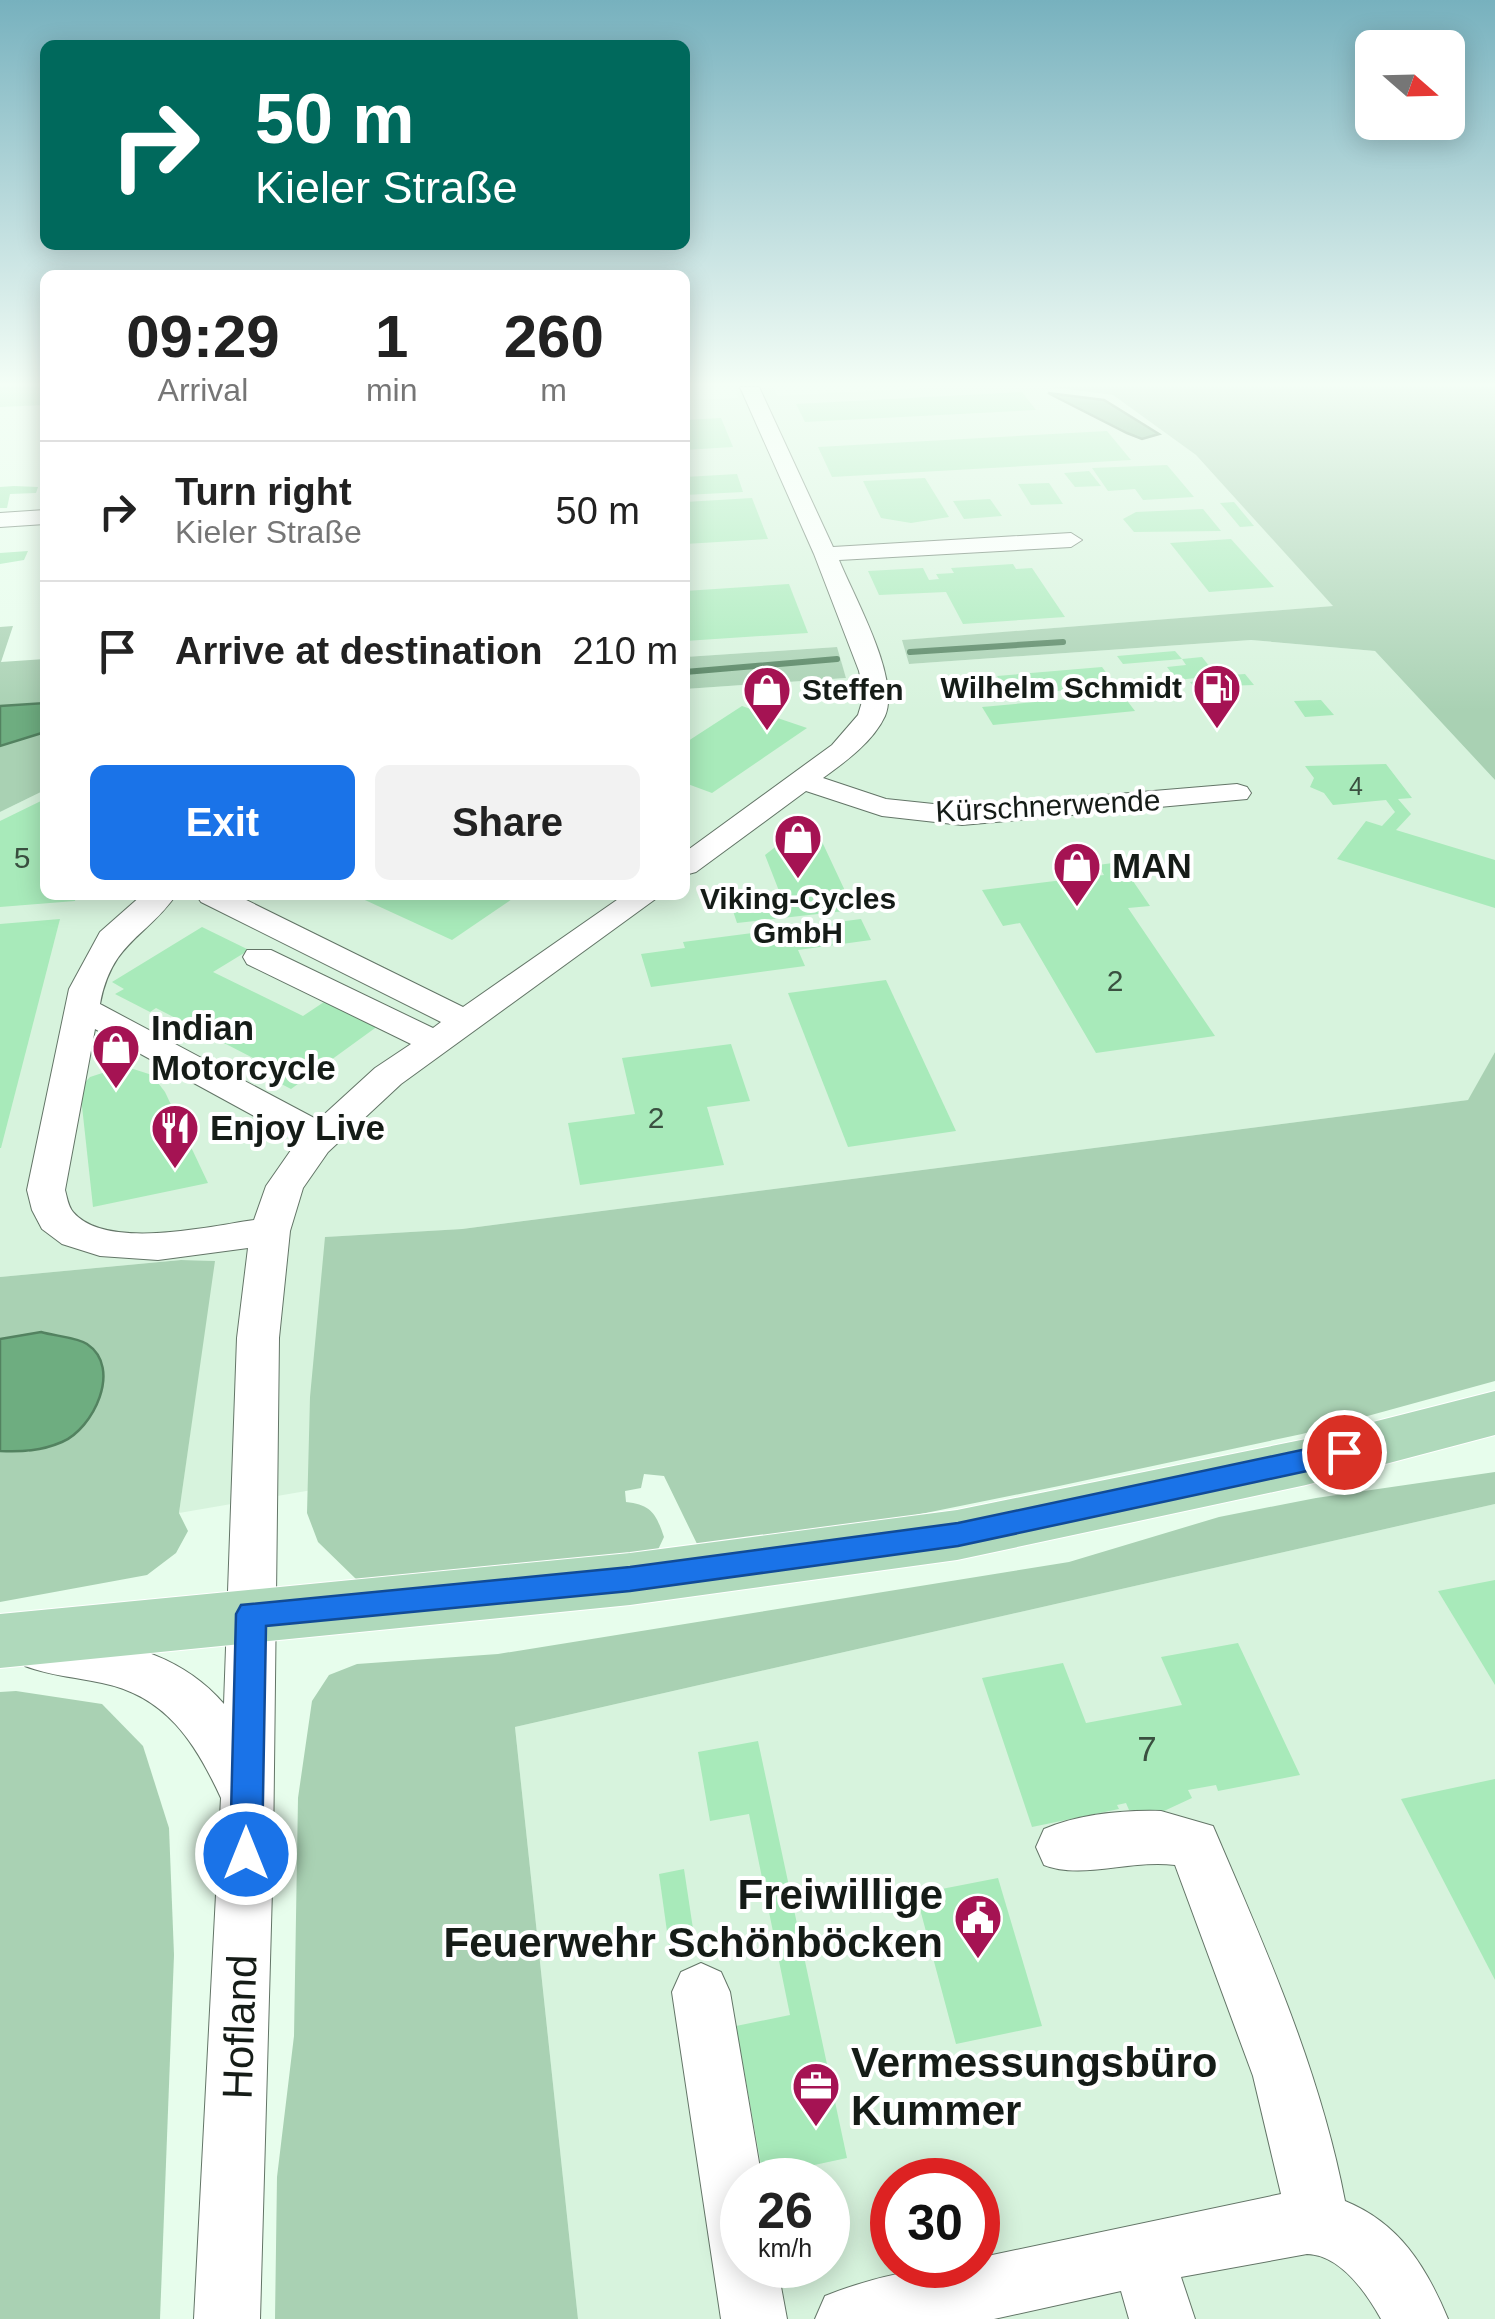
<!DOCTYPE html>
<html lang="en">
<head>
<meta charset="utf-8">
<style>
	:root { --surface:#fff; --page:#f2f2f2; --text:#222; --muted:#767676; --line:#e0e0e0; --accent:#1a73e8 }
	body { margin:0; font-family:Arial,sans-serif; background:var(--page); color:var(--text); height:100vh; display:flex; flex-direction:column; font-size:38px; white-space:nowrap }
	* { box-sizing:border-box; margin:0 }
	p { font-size:32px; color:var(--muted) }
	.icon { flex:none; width:55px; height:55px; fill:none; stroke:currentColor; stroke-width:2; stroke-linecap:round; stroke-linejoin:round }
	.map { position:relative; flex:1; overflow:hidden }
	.panel { position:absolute; left:40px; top:270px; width:650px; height:630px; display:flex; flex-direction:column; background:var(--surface); border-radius:15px; box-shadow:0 5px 25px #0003 }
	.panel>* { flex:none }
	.guide { position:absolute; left:40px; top:40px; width:650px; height:210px; border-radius:15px; box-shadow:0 5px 25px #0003; background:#00695c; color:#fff; overflow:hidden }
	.needle { width:65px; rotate:110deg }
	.tools { position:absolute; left:1355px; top:30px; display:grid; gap:20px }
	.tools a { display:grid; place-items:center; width:110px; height:110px; border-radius:15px; background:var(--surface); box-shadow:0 5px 25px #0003; font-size:50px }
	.speed { position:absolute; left:720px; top:2158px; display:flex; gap:20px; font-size:50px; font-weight:700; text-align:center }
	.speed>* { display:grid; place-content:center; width:130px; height:130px; border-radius:50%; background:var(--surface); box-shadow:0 5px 25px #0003; line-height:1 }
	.speed small { font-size:25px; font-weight:400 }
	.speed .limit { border:15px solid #d22; background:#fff; color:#111 }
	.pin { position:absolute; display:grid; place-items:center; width:85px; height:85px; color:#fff; margin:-42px; border:5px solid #fff; border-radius:50%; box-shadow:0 2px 10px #0007 }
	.me { position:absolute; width:110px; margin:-55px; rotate:0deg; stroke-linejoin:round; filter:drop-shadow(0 0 8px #0008) }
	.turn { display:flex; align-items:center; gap:35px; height:210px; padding:0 50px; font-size:45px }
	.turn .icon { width:130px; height:130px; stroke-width:2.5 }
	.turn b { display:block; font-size:70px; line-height:85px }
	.eta { display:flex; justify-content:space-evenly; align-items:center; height:170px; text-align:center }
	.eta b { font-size:60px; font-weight:700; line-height:70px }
	.primary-button { display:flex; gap:20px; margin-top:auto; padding:20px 50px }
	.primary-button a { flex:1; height:115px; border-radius:15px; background:var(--accent); color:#fff; font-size:40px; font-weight:700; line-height:115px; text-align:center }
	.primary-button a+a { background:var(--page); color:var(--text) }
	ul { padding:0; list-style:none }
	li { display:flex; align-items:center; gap:30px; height:140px; padding:0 50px; border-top:2px solid var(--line) }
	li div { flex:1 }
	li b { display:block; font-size:38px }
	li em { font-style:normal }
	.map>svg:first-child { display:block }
	.built { fill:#d7f3dd; fill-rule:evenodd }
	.green { fill:#a9d1b3 }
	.water { fill:#6ead80; stroke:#538260; stroke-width:2.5 }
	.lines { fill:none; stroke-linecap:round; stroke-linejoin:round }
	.stream { stroke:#538260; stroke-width:6 }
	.building { fill:#a8eaba }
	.minor-casing { stroke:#637567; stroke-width:2 }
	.major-casing { stroke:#fff; stroke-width:2 }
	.minor { fill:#fff; fill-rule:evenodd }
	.major { fill:#afd9bb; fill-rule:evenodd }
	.route { fill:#1a73e8; stroke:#114b97; stroke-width:2.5 }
	.labels { text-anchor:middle; stroke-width:8; stroke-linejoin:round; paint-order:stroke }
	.far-number-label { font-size:25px; fill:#3a5040 }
	.far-poi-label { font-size:30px; font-weight:bold; fill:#151c17; stroke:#fff; text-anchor:end }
	.far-street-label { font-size:30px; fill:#151c17; stroke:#fff }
	.number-label { font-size:30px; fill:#3a5040 }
	.poi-label { font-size:35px; font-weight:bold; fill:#151c17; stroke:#fff; text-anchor:start }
	.near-number-label { font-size:35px; fill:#3a5040 }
	.near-poi-label { font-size:42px; font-weight:bold; fill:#151c17; stroke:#fff; text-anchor:end }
	.near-street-label { font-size:42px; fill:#151c17; stroke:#fff }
</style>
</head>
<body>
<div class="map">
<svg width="1495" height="2319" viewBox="0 0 1495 2319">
	<rect width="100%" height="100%" fill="#e7fdec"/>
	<!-- built -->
	<g class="built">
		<polygon points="735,387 772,387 778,396 943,387 1050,387 1113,395 1196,455 1334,606 903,640 909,664 1251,640 1375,651 1495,780 1495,1052 1469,1100 462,1229 326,1237 312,1490 179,1513 214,1261 181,1260 0,1277 0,812 45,790 45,895 685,895 685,689 846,678 836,647 685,657 685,400 738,398"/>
		<path d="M1495,1504V2319H578L515,1727ZM742,2180H828V2265H742ZM892,2180H978V2265H892Z"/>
	</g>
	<!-- green -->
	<g class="green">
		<polygon points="1050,387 1495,387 1495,780 1375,651 1251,640 909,664 902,640 1333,606 1196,455 1113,395"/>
		<polygon points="13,626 1,662 45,659 45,703 0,706 0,627"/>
		<polygon points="837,647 846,678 685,689 685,657"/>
		<polygon points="45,732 45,790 0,812 0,746"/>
		<path d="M1495,1052V1381L1302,1434L1059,1486L896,1519L700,1550L664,1476L644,1474L641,1488L625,1491L626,1502C651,1505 656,1513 664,1537L655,1556L357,1580L318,1542L307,1513L310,1397L325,1237L462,1229L1468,1100Z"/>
		<polygon points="181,1260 215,1261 179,1513 188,1531 176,1553 147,1575 0,1602 0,1451 29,1452 41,1332 0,1339 0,1277"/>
		<polygon points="1495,1472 1495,1504 515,1727 578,2319 275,2319 277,2177 294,2036 298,1798 312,1701 329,1675 357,1664 498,1654 1069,1562 1219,1517 1316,1498"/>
		<polygon points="16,1691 102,1704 143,1746 169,1828 174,1955 160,2319 0,2319 0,1692"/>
	</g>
	<!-- water -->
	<g class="water">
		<polygon points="1048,393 1104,400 1159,434 1142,439 1127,433"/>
		<polygon points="45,703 45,732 0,746 0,706"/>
		<path d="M41,1332C54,1336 76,1337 87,1344C123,1368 93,1429 62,1442C41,1451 22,1452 0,1451V1339Z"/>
	</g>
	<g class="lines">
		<!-- stream -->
		<g class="stream">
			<polyline points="910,652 1063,642"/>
			<polyline points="685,672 837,659"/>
		</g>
	</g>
	<!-- building -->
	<g class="building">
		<polygon points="0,387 45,387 45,405 0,407"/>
		<polygon points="1022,392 1036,410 805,422 796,404"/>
		<polygon points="721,418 733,447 685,450 685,420"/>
		<polygon points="1107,431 1131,460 832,477 818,447"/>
		<polygon points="1167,465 1194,497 1143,500 1135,489 1108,491 1092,468"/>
		<polygon points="1089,471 1101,486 1075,487 1064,473"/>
		<polygon points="737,474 743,492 685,495 685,477"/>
		<polygon points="925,478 949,517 911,523 881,518 863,481"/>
		<polygon points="1049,483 1063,504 1031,505 1018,484"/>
		<polygon points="14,486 38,487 36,493 10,494 7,508 0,508 0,487"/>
		<polygon points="752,498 768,539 685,544 685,502"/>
		<polygon points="990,499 1002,516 964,519 953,501"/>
		<polygon points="1234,502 1254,526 1240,527 1220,503"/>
		<polygon points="1203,509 1221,531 1134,532 1123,519 1136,512"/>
		<polygon points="1231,539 1274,587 1209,592 1170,543"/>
		<polygon points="28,551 24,560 0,564 0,553"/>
		<polygon points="1013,564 1016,569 1032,568 1065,617 963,624 946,592 879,595 868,571 923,568 929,580 939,579 936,574 954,573 951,568"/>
		<polygon points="789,584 808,633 685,641 685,591"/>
		<polygon points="1175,651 1182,659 1123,664 1117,656"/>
		<polygon points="1202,657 1217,676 1245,674 1254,685 1194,687 1190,682 1199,681 1196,678 1177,680 1167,667 1186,665 1182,659"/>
		<polygon points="1102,667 1116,686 1010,695 997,676"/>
		<polygon points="1122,694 1135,711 993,725 982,707"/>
		<polygon points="1321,700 1334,715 1305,717 1294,701"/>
		<polygon points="742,706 807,728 712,793 685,783 685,743"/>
		<polygon points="1386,764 1412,798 1398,799 1411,814 1396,830 1495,860 1495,908 1337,859 1366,821 1382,826 1395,812 1386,800 1333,805 1324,793 1310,787 1314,778 1305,766"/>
		<polygon points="45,799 45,895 76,895 75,901 0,907 0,821"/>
		<polygon points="817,831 854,910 737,923 730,902 781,896 765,855 792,834"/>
		<polygon points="1120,862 1150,906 1128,908 1215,1036 1096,1053 1020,923 1003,926 982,890 1104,875 1098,865"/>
		<polygon points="354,895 518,895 452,940"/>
		<polygon points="60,919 1,1148 0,1148 0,924"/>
		<polygon points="861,919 871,940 798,950 805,966 651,987 641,954 685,948 683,942"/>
		<polygon points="202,927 249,950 213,972 303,1016 330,998 382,1023 291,1089 252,1069 261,1062 156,1008 150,1012 115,994 124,989 112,982"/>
		<polygon points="886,980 956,1131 848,1147 788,993"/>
		<polygon points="731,1044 750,1101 707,1107 724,1165 580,1185 568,1123 635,1114 622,1058"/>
		<polygon points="124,1066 152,1075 165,1092 208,1183 93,1207 80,1088 90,1077"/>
		<polygon points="1495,1580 1495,1685 1438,1591"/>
		<polygon points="1238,1643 1300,1775 1218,1791 1216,1785 1188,1790 1192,1798 1164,1811 1129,1810 1126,1803 1117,1805 1119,1809 1032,1827 982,1678 1063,1663 1086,1723 1182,1705 1161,1657"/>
		<polygon points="758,1741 847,2158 763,2176 736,2026 790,2015 749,1814 710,1821 698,1752"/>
		<polygon points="1495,1779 1495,1980 1401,1799"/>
		<polygon points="684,1869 695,1942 669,1946 659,1874"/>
		<polygon points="998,1878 1042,2026 956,2044 916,1894"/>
	</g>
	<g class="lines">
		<!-- minor casing -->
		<g class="minor-casing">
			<g id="minor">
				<path d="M740,387H759L833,547L1071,533L1082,540L1071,547L839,560C854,597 901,679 885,716C873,742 845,762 823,778L886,799L962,807L1237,784L1247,787L1251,793L1247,799L962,825L882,816L806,791L696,872L685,875V852L832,745L858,715L864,695L859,671L814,554Z"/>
				<polygon points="45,510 45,524 0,527 0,513"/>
				<path d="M142,895H176C146,938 112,941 100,1004L318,1120L375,1068L411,1044L247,964L243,957L247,950H271L433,1028L441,1022L201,902L196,895H236L463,1007L624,895H661L401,1084L328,1152L303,1188L290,1231L279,1338L273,1854L260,2319H194L221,1798C195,1742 166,1696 102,1683C75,1677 51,1676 25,1666L17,1651L25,1636C42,1629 52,1633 70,1635C128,1642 185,1658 224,1704L237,1338L248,1248L158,1260L100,1256L62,1244L42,1229L32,1210L27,1190L69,989L100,932ZM95,1029L298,1140L266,1186L254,1220C210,1226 106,1251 73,1212C68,1206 67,1197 65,1190Z"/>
				<path d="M1161,1811L1213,1826C1265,1947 1320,2070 1345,2201C1399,2223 1426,2266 1448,2319H1381C1366,2292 1340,2255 1307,2254L1181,2277L1195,2319H1129L1121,2291L994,2319H815L825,2296C872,2277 927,2265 978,2265V2258L1281,2194L1253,2076L1175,1865C1132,1859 1081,1880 1044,1865L1036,1847L1044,1829C1080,1814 1122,1810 1161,1811Z"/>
				<polygon points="701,1963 721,1972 730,1992 762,2180 742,2180 742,2265 777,2265 787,2319 721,2319 672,1992 681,1972"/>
			</g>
		</g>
		<!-- major casing -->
		<g class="major-casing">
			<polygon id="major" points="1495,1391 1495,1435 1306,1485 957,1560 630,1605 0,1668 0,1614 630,1553 957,1510 1306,1439"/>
		</g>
		<!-- minor -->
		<use href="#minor" class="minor"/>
		<!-- major -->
		<use href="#major" class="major"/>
	</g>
	<!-- sky -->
	<linearGradient id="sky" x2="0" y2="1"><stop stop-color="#77b1be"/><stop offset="0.54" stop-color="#f4fef6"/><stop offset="1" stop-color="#f4fef6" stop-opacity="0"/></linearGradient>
	<rect width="1495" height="712" fill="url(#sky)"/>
	<!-- route -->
	<polygon class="route" points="1344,1441 1354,1444 1358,1452 1354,1460 1344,1463 958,1546 630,1591 266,1626 262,1854 258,1866 246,1870 234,1866 230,1854 236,1614 241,1605 630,1567 958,1523"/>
	<!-- icons -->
	<defs>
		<g id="fuel-pin" transform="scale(2.5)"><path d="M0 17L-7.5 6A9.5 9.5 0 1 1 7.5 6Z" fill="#a51353" stroke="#fff"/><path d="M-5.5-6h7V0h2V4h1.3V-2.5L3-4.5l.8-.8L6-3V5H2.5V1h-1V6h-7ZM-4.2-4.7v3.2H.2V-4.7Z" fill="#fff"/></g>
		<g id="shop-pin" transform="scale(2.5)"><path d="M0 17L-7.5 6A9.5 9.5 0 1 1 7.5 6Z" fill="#a51353" stroke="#fff"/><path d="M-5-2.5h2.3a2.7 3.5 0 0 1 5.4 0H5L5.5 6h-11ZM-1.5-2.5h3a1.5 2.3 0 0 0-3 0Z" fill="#fff"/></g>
		<g id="restaurant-pin" transform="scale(2.5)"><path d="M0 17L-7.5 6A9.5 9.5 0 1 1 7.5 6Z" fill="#a51353" stroke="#fff"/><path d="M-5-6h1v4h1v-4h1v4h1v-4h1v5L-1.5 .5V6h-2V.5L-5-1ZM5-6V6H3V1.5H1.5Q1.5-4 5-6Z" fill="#fff"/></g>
		<g id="civic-pin" transform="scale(2.5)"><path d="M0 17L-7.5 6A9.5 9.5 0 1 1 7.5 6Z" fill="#a51353" stroke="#fff"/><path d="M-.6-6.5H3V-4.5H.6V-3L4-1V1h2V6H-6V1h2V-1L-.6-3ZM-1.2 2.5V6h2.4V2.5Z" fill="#fff"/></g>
		<g id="office-pin" transform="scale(2.5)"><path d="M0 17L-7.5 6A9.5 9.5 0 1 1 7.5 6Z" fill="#a51353" stroke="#fff"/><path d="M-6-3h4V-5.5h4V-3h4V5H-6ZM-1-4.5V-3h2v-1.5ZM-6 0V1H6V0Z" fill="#fff"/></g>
	</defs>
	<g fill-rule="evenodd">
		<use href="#fuel-pin" x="1217" y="688"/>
		<use href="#shop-pin" x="767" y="690"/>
		<use href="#shop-pin" x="798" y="838"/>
		<use href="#shop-pin" x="1077" y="866"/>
		<use href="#shop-pin" x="116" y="1048"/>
		<use href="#restaurant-pin" x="175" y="1128"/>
		<use href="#civic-pin" x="978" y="1918"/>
		<use href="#office-pin" x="816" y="2086"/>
	</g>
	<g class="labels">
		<!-- far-number labels -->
		<g class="far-number-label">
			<text x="1356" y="795">4</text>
		</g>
		<!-- far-poi labels -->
		<g class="far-poi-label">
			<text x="1182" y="698">Wilhelm Schmidt</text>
			<text x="802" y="700" text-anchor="start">Steffen</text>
			<text x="798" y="909" text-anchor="middle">Viking-Cycles<tspan x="798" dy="34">GmbH</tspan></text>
		</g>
		<!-- far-street labels -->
		<g class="far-street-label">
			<text transform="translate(1048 806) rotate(-3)" y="10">Kürschnerwende</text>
		</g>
		<!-- number labels -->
		<g class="number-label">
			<text x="22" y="868">5</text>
			<text x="1115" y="991">2</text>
			<text x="656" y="1128">2</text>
		</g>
		<!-- poi labels -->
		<g class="poi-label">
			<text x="1112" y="878">MAN</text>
			<text x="151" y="1040">Indian<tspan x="151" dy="40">Motorcycle</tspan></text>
			<text x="210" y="1140">Enjoy Live</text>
		</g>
		<!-- near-number labels -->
		<g class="near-number-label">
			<text x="1147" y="1761">7</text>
		</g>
		<!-- near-poi labels -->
		<g class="near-poi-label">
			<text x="943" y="1909">Freiwillige<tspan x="943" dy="48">Feuerwehr Schönböcken</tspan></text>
			<text x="851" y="2077" text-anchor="start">Vermessungsbüro<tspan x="851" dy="48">Kummer</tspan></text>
		</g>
		<!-- near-street labels -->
		<g class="near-street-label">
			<text transform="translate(239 2027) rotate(-88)" y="15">Hofland</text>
		</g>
	</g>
</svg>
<div class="tools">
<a><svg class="needle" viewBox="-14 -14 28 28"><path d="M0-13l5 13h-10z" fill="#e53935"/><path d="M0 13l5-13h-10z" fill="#767676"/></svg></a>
</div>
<div class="speed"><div>26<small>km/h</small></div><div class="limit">30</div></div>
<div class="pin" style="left:1344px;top:1452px;background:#d93025"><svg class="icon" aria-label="arrive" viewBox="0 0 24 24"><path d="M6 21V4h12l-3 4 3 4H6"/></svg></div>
<svg class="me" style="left:246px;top:1854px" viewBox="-20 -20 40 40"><circle r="17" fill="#1a73e8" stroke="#fff" stroke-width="3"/><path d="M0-11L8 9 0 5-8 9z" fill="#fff"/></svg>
<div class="guide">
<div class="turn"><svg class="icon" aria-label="right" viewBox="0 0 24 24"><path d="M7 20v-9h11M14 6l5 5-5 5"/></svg><div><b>50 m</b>Kieler Straße</div></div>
</div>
<section class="panel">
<div class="eta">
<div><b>09:29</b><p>Arrival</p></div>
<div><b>1</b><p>min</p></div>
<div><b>260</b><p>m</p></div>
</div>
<ul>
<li><svg class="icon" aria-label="right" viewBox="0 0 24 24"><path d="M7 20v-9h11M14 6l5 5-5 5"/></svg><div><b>Turn right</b><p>Kieler Straße</p></div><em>50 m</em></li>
<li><svg class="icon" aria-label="arrive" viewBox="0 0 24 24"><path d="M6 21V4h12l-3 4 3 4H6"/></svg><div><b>Arrive at destination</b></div><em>210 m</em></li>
</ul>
<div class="primary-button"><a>Exit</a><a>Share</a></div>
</section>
</div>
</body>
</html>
